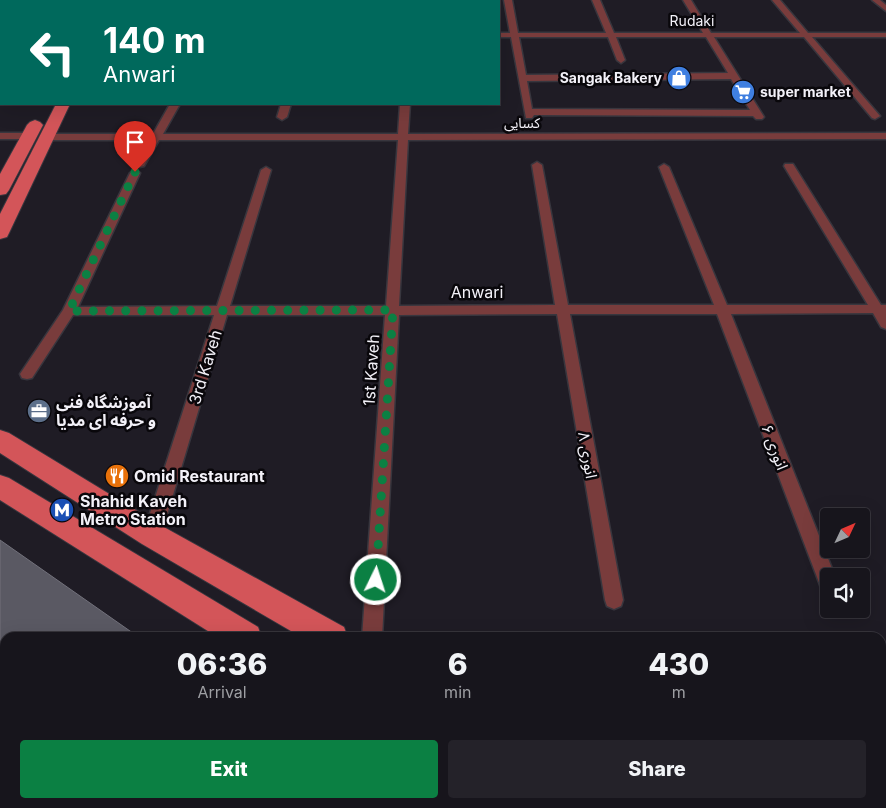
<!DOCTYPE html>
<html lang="en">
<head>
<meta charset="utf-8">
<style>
	:root { --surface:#17151c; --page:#242229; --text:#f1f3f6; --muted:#9e9fa3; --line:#36343b; --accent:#0b8043 }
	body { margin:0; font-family:Inter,"Noto Sans Arabic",sans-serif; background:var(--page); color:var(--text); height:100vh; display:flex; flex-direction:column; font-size:19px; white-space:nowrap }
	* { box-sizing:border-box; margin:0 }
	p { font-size:16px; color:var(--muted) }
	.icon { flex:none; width:28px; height:28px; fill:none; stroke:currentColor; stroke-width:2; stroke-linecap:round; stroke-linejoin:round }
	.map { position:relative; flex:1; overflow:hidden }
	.details { position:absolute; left:0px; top:632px; width:886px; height:176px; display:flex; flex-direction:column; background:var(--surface); border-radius:15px 15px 0 0; box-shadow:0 5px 20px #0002,0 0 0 1px var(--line) }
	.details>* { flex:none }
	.top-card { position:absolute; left:0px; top:0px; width:500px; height:105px; box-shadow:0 5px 20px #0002,0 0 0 1px var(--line); background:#00695c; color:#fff; overflow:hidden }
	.needle { width:32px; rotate:46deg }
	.controls { position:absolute; left:820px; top:508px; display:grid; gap:10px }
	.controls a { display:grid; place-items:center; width:50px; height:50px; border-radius:5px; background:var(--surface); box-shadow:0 5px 20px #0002,0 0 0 1px var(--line); font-size:25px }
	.pin { position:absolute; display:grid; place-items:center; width:42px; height:42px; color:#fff; margin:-51px -21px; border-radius:50% 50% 50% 0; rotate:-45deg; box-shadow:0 0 5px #0007 }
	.pin .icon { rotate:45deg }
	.me { position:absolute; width:55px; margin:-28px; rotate:4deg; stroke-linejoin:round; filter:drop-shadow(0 0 4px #0008) }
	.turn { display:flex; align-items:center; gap:18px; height:105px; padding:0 20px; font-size:22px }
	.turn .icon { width:65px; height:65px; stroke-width:2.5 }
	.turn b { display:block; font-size:35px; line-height:42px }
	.eta { display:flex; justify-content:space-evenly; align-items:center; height:85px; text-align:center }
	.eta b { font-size:30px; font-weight:800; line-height:35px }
	.action { display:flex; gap:10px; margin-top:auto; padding:10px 20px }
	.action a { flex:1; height:58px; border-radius:5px; background:var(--accent); color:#fff; font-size:20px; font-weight:800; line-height:58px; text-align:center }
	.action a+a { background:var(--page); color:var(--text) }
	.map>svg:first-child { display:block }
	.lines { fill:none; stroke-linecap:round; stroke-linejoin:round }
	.street-casing { stroke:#38363e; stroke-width:3 }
	.secondary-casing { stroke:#38363e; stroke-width:24 }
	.primary-casing { stroke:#38363e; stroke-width:2 }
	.street { fill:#793c3c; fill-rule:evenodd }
	.secondary { stroke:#ac4b4d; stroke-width:21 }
	.primary { fill:#d35559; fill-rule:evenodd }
	.shaded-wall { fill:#302e38 }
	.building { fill:#5a5963; stroke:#72717b }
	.route { stroke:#0b8043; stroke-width:9; stroke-dasharray:0 16.2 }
	.labels { text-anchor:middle; stroke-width:5; stroke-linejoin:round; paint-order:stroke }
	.far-street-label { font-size:14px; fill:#f3f1f8; stroke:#09070b }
	.far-poi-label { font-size:14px; font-weight:bold; fill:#f3f1f8; stroke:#09070b; text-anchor:end }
	.street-label { font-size:16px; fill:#f3f1f8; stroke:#09070b }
	.poi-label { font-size:16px; font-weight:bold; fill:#f3f1f8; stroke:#09070b; text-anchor:start }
</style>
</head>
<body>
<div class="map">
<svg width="886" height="808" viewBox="0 0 886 808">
	<rect width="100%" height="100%" fill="#1f1c25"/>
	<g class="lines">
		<!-- street casing -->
		<g class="street-casing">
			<g id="street">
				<rect x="313" y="0" width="8" height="1"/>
				<rect x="409" y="0" width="8" height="1"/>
				<path d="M504,0H512L518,33H606L592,0H600L614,33H703L683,0H691L711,33H800L772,0H780L808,33H886V37H812L880,116L875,119L872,118L804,37H714L764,117L762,119H756L753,116L534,115L532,118H526L511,37H499V33H510ZM519,37H608L617,60L621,63L625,60L616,37H706L728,73L526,75ZM731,79L750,110L532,109L527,81Z"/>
				<polygon points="872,0 880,0 886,5 886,11"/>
				<rect x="0" y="31" width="1" height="4"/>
				<polygon points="1,54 1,60 0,61 0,55"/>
				<polygon points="170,104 180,104 163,134 398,134 400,104 410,104 408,134 886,133 886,139 408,140 399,306 555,305 532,165 537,162 542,165 568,305 714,305 659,167 664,164 669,167 727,305 868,305 784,166 785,164 793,164 881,305 886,305 886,329 881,327 873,313 731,314 835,576 829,576 829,593 822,591 820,585 717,314 570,314 623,600 621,606 614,609 607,606 605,600 557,314 399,315 382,638 362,638 385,315 227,315 161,535 158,540 152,543 146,540 143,535 214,315 73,315 32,378 27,379 22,378 20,374 63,310 130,173 135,170 140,173 78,307 217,306 261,170 266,167 271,170 230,306 386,306 398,140 159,140 144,166 140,167 135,164 149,140 47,140 42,137 47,134 153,134"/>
				<polygon points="281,104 291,104 287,117 282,120 277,117"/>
				<polygon points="0,133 30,133 35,136 30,139 0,139"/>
				<rect x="881" y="673" width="5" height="20"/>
			</g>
		</g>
		<!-- secondary casing -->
		<g class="secondary-casing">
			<polyline id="secondary" points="39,1 40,0"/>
		</g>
		<!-- primary casing -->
		<g class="primary-casing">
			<g id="primary">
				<polygon points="56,104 70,104 9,233 7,237 0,239 0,214"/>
				<polygon points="35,120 40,122 43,125 9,190 6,194 0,195 0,174 27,125 30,122"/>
				<polygon points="0,430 9,433 162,526 344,627 348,638 303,638 142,544 0,453"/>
				<polygon points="0,475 9,478 258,627 262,638 219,638 0,500"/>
				<polygon points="494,804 536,804 538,808 496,808"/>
				<polygon points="590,804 668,804 670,808 592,808"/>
			</g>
		</g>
		<!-- street -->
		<use href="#street" class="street"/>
		<!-- secondary -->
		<use href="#secondary" class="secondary"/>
		<!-- primary -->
		<use href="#primary" class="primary"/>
	</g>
	<!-- shaded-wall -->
	<polygon class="shaded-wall" points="264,804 272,804 271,808 264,808"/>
	<!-- building -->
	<polygon class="building" points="0,540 140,638 5,638 5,804 264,804 264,808 0,808"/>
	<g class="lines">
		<!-- route -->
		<polyline class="route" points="135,172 69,311 393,310 376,580"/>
	</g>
	<!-- icons -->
	<defs>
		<g id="shop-disc" transform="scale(1.25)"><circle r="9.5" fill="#3f7fe0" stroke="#09070b"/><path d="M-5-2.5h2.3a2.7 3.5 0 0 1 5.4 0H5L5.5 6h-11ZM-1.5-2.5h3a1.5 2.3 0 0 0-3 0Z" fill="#fff"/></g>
		<g id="supermarket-disc" transform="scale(1.25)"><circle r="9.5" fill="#3f7fe0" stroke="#09070b"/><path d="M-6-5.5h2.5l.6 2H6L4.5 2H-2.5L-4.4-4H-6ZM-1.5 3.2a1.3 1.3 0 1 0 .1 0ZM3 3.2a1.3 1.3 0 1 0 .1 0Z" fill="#fff"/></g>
		<g id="office-disc" transform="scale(1.25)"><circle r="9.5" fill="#5c6f8a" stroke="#09070b"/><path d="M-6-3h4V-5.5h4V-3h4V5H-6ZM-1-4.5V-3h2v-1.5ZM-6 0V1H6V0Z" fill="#fff"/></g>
		<g id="restaurant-disc" transform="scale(1.25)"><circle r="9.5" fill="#e8710a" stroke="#09070b"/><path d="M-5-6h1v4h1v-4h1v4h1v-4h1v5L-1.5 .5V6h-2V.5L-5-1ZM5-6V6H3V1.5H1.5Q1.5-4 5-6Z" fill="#fff"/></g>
		<g id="metro-disc" transform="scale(1.25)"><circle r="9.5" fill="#1a4fb4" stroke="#09070b"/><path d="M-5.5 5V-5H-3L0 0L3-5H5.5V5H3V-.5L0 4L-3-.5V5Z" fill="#fff"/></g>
	</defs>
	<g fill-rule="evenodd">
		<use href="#shop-disc" x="679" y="78"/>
		<use href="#supermarket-disc" x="743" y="92"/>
		<use href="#office-disc" x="39" y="411"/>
		<use href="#restaurant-disc" x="117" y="476"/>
		<use href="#metro-disc" x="62" y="510"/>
	</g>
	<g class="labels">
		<!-- far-street labels -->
		<g class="far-street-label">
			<text x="692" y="26">Rudaki</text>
			<text x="522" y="128">کسایی</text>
		</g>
		<!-- far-poi labels -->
		<g class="far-poi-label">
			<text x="662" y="83">Sangak Bakery</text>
			<text x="760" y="97" text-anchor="start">super market</text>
		</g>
		<!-- street labels -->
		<g class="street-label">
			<text x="477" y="298">Anwari</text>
			<text transform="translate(205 367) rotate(-73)" y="6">3rd Kaveh</text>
			<text transform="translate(371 370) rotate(-86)" y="6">1st Kaveh</text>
			<text transform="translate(775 447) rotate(69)" y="6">انوری ۶</text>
			<text transform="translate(588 455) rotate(80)" y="6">انوری ۸</text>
		</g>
		<!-- poi labels -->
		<g class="poi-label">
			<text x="56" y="408">آموزشگاه فنی<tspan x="56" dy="18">و حرفه ای مدیا</tspan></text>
			<text x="134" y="482">Omid Restaurant</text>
			<text x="80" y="507">Shahid Kaveh<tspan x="80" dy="18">Metro Station</tspan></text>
		</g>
	</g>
</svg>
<div class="controls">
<a><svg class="needle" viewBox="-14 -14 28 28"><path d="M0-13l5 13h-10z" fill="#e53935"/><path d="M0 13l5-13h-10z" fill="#9e9fa3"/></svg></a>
<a><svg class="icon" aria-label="sound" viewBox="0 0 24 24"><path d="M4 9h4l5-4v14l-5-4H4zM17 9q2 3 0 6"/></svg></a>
</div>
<div class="pin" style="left:135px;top:172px;background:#d93025"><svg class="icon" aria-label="arrive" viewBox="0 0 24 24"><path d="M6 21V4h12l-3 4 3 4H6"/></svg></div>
<svg class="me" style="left:376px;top:580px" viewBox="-20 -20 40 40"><circle r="17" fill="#0b8043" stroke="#fff" stroke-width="3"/><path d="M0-11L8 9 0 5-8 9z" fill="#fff"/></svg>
<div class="top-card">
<div class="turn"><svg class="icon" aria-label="left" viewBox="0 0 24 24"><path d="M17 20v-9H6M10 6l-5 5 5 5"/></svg><div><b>140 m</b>Anwari</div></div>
</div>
<section class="details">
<div class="eta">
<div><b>06:36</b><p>Arrival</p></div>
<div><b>6</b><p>min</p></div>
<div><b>430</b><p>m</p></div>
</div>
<div class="action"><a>Exit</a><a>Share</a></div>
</section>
</div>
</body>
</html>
